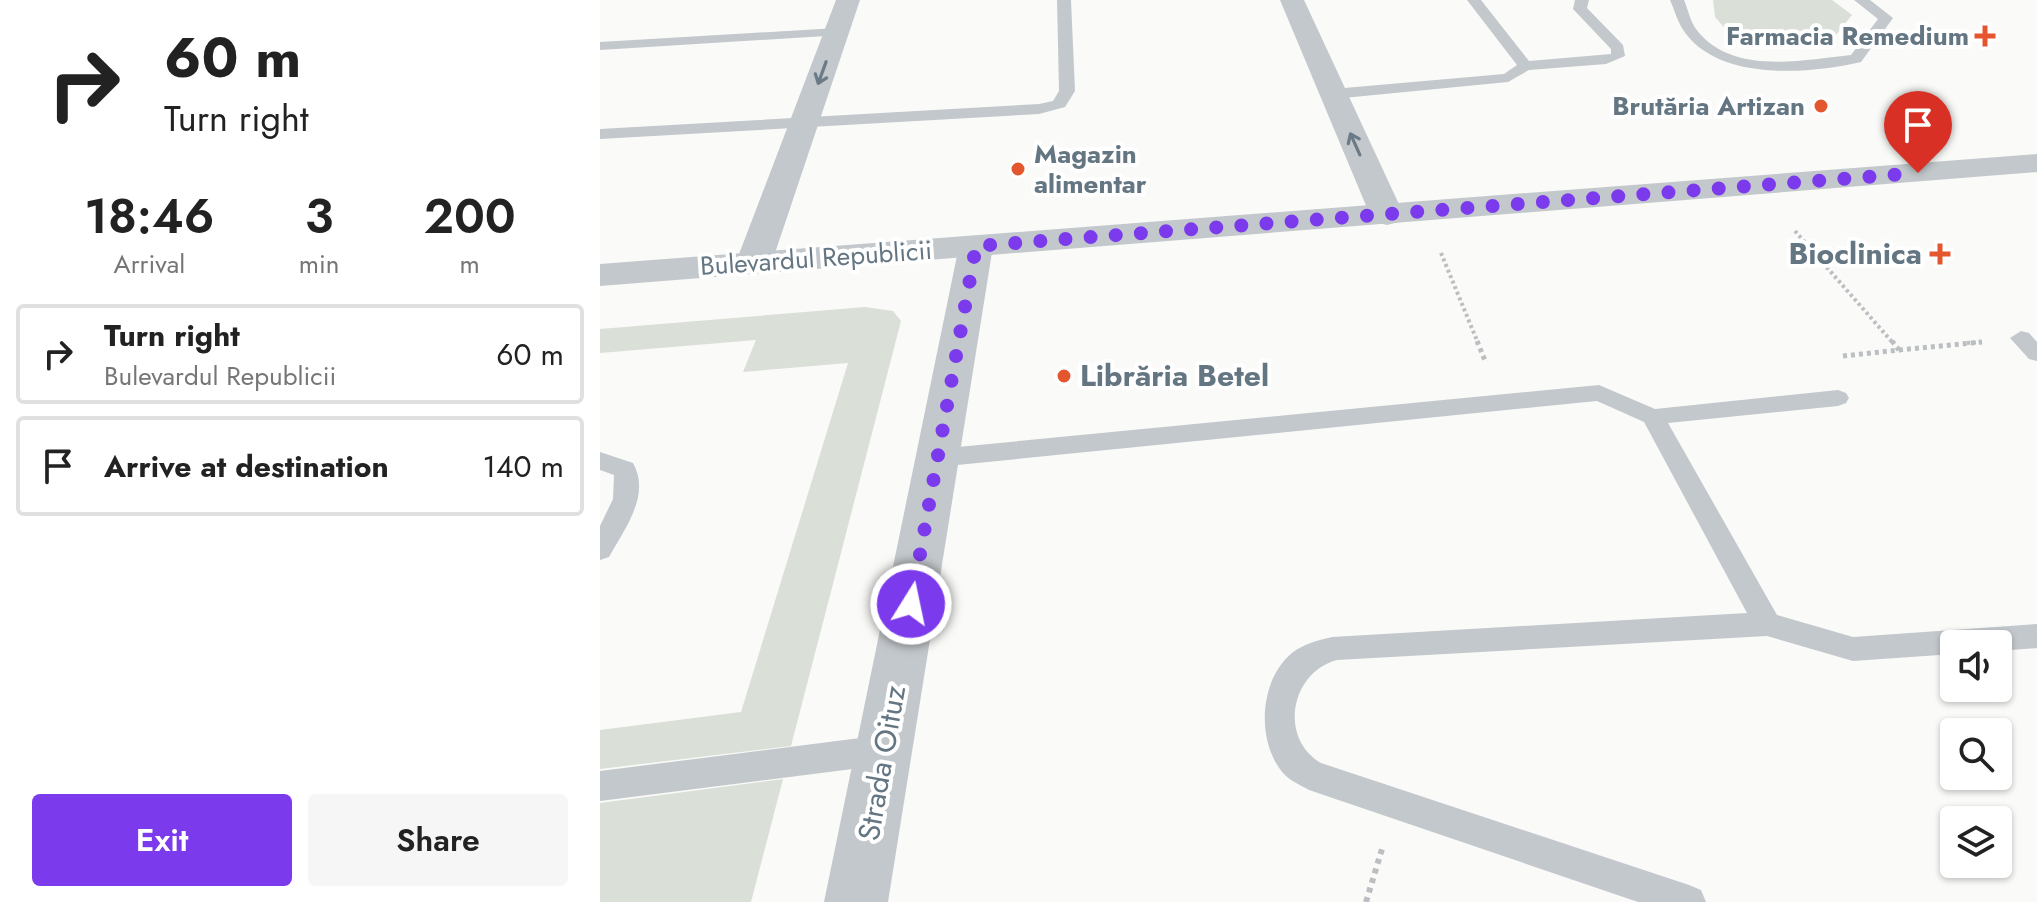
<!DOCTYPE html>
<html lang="en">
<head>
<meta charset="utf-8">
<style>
	:root { --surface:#fff; --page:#f6f6f6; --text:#222; --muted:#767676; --line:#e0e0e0; --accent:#7c3aed }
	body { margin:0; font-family:Jost,sans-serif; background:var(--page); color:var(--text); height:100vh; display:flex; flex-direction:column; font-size:30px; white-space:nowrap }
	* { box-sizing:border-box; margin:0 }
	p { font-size:26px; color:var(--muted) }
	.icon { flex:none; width:44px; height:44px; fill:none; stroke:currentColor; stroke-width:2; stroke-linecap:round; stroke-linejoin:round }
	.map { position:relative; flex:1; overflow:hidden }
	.panel { display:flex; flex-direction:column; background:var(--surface); width:600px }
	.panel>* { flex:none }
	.hud { background:#fff; color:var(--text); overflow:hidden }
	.fabs { position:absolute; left:1340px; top:630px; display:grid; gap:16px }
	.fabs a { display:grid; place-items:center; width:72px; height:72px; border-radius:8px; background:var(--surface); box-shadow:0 2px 6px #0004; font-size:40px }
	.pin { position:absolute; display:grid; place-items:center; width:68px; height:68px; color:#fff; margin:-82px -34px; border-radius:50% 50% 50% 0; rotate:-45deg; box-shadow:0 0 8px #0007 }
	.pin .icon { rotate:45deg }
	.me { position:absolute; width:88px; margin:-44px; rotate:10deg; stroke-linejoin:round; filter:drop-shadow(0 0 6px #0008) }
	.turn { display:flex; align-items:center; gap:28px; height:168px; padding:0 32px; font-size:36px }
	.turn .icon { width:104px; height:104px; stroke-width:2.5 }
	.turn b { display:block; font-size:56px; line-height:68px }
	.eta { display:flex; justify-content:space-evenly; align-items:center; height:136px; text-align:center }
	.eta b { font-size:48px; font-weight:600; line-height:56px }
	.button { display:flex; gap:16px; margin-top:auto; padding:16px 32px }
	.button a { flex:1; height:92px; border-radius:8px; background:var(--accent); color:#fff; font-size:32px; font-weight:600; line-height:92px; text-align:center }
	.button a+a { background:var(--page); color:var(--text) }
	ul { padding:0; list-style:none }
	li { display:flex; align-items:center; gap:24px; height:100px; margin:0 16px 12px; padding:0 16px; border:4px solid var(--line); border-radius:8px }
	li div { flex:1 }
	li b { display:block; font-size:30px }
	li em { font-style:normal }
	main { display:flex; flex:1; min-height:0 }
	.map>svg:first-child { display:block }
	.green { fill:#dadfd7 }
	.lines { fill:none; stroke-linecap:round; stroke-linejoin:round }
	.path-far2 { stroke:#bbbfc2; stroke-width:4; stroke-dasharray:3 3; stroke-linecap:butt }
	.path-far1 { stroke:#bbbfc2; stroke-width:5; stroke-dasharray:4 4; stroke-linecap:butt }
	.path { stroke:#bbbfc2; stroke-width:6; stroke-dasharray:5 5; stroke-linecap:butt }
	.service { fill:#c3c8cc; fill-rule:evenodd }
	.minor { fill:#c3c8cc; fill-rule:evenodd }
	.tertiary { fill:#c3c8cc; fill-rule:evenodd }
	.oneway { stroke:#6a7a87 }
	.route { stroke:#7c3aed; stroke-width:14; stroke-dasharray:0 25.2 }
	.poi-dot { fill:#e4572e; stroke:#fff; stroke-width:3 }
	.labels { text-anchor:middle; stroke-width:8; stroke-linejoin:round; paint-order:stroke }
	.far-poi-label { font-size:26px; font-weight:bold; fill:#657683; stroke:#fff; text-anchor:end }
	.far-street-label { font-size:26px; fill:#657683; stroke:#fff }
	.poi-label { font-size:30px; font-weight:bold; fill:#657683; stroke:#fff; text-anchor:end }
	.street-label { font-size:30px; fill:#657683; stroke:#fff }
</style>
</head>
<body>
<main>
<section class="panel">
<div class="hud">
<div class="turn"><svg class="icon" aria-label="right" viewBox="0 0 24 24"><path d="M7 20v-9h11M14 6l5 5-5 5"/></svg><div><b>60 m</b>Turn right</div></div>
</div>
<div class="eta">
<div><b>18:46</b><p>Arrival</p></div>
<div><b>3</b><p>min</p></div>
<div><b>200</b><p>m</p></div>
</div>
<ul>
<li><svg class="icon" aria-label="right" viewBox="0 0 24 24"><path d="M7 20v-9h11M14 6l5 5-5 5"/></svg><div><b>Turn right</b><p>Bulevardul Republicii</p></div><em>60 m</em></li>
<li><svg class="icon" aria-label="arrive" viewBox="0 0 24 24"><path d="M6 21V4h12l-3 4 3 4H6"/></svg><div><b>Arrive at destination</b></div><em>140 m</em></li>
</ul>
<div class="button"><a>Exit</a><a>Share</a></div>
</section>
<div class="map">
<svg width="1437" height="902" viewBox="0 0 1437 902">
	<rect width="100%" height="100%" fill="#fafaf8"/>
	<!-- green -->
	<g class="green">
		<polygon points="1113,0 1232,0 1252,15 1231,41 1141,47 1115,17"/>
		<polygon points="265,307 293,311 301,321 191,746 0,769 0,730 141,712 248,363 143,372 156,340 0,353 0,329"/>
		<polygon points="183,779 151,902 0,902 0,803"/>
	</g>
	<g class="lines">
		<!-- path-far2 -->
		<g class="path-far2">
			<polyline points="1195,231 1293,343"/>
			<polyline points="841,253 878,343"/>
			<polyline points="1367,343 1382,342"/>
		</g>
		<!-- path-far1 -->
		<g class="path-far1">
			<polyline points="877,341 886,363"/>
			<polyline points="1299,350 1382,342"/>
			<polyline points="1243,356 1299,350 1292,341"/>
		</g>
		<!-- path -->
		<polyline class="path" points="766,902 782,849"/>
		<!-- service -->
		<g class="service">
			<polygon points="457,0 471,0 475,91 465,107 439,114 0,139 0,129 439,104 453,101 459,91"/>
			<polygon points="867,0 881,0 929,61 1011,54 1011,49 973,9 975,0 989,0 987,8 1023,45 1025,56 1006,64 929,70 908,82 733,99 725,94 733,89 904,74 917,65"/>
			<path d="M1070,0H1084C1088,9 1090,21 1096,29C1131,76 1202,60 1251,55L1278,19L1254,0H1270L1293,18L1261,62C1209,74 1122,81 1086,34C1078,24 1075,11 1070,0Z"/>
			<polygon points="237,28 244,32 242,35 0,50 0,42"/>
			<polygon points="1421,331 1429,333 1437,342 1437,361 1429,359 1410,338"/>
			<path d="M999,385L1055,409L1238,390L1246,393L1249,398L1246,403L1238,406L1068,423L1177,615L1253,637L1437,624V648L1398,651V644H1354V654L1253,661L1167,636L737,660C691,672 678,738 721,763L1089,885L1101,890L1106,902H1038L709,790C700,785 689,780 683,773C656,741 659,680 692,653C703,644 719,640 732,637L1147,613L1044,422L997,401L337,467L328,464L325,458L328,452L337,449Z"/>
			<path d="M0,452L33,463C51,495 25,528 9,557L0,560V526L13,499L14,475L0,470Z"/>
			<polygon points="284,735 295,740 300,750 295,760 284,765 0,801 0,771"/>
		</g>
		<!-- minor -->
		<g class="minor">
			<polygon points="236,0 260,0 172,262 167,270 154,273 141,270 136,262"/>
			<polygon points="680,0 704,0 804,215 799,222 787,225 775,222 770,215"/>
			<polygon points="376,236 388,239 393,246 288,902 224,902 359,246 364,239"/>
		</g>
		<!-- tertiary -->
		<polygon class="tertiary" points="1437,154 1437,172 0,286 0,264"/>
	</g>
	<!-- one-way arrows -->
	<defs><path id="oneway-shaft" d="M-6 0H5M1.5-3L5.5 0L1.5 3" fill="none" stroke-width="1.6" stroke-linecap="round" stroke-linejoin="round" transform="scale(2)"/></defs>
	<g class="oneway">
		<use href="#oneway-shaft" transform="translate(222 73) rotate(110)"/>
		<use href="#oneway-shaft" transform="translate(755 144) rotate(-114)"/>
	</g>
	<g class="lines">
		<!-- route -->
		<polyline class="route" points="311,604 376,246 1318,173"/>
	</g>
	<!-- markers -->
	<g class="poi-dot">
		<path d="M1381 24h8v8h8v8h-8v8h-8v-8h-8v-8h8z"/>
		<circle cx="1221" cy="106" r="8"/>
		<circle cx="418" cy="169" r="8"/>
		<path d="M1336 242h8v8h8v8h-8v8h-8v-8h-8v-8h8z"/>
		<circle cx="464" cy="376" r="8"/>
	</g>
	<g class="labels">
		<!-- far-poi labels -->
		<g class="far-poi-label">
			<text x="1369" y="45">Farmacia Remedium</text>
			<text x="1205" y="115">Brutăria Artizan</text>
			<text x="434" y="163" text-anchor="start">Magazin<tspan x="434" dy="30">alimentar</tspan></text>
		</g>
		<!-- far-street labels -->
		<g class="far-street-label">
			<text transform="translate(216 258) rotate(-4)" y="9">Bulevardul Republicii</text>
		</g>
		<!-- poi labels -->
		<g class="poi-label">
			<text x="1322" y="264">Bioclinica</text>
			<text x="480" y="386" text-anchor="start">Librăria Betel</text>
		</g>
		<!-- street labels -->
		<g class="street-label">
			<text transform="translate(282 763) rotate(-80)" y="10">Strada Oituz</text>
		</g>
	</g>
</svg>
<div class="fabs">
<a><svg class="icon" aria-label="sound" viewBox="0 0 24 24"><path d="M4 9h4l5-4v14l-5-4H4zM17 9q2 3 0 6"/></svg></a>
<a><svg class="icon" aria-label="search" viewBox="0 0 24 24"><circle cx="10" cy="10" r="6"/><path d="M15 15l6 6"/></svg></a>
<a><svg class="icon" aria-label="layers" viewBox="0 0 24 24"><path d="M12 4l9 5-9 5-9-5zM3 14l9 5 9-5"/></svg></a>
</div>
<div class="pin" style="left:1318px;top:173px;background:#d93025"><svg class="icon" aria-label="arrive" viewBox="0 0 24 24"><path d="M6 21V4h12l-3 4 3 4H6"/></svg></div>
<svg class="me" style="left:311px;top:604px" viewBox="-20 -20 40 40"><circle r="17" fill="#7c3aed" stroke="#fff" stroke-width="3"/><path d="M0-11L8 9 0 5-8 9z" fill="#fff"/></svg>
</div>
</main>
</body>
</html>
